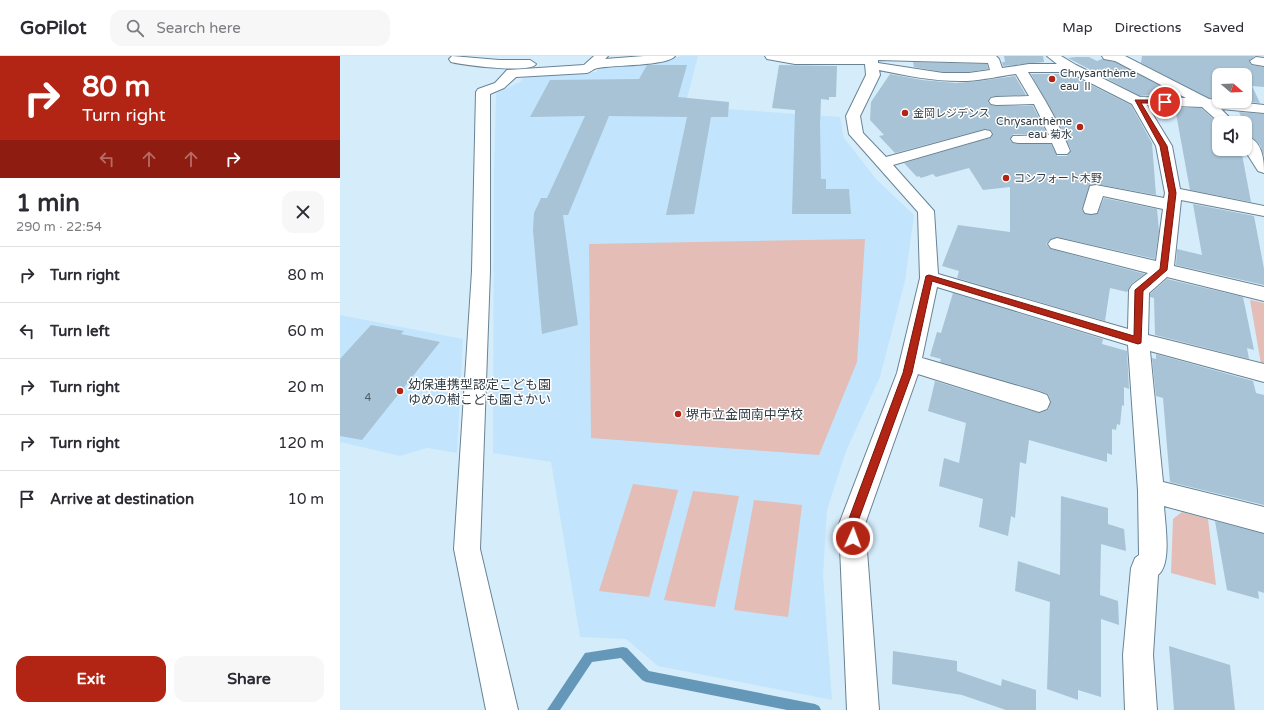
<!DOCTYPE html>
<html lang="en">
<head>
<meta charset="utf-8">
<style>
	:root { --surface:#fff; --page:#f7f7f7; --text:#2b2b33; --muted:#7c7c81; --line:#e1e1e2; --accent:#b22414 }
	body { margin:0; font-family:"Varela Round","Noto Sans JP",sans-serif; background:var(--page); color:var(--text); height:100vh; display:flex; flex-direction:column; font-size:15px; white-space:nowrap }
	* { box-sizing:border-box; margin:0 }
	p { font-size:13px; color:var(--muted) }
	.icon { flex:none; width:22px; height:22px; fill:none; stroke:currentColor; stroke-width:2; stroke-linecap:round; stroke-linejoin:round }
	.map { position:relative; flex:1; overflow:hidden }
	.details { display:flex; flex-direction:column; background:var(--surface); width:340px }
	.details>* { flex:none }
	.hud { background:#b22414; color:#fff; overflow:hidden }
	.needle { width:26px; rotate:109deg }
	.tools { position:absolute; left:872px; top:12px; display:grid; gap:8px }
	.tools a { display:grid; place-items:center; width:40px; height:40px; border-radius:8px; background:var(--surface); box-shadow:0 1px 3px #0004; font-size:20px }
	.pin { position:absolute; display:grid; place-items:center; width:34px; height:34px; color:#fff; margin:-17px; border:2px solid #fff; border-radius:50%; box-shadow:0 1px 4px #0007 }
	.me { position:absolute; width:44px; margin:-22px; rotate:2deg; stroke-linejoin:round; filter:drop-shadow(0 0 3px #0008) }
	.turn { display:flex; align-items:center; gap:14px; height:84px; padding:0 16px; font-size:18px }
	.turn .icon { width:52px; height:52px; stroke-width:2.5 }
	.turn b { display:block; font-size:28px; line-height:34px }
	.lanes { display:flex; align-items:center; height:38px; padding:0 16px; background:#0003; justify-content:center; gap:20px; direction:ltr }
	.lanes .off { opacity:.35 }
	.round { display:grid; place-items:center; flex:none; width:42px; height:42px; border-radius:12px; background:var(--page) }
	.overview { display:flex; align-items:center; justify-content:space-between; height:68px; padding:0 16px }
	h1 { font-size:24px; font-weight:700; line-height:30px }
	.button { display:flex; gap:8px; margin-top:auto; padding:8px 16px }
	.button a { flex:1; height:46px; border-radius:12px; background:var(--accent); color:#fff; font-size:16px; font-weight:700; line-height:46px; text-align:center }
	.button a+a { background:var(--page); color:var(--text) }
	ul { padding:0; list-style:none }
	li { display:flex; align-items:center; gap:12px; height:56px; padding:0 16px; border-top:1px solid var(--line) }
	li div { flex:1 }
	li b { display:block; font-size:15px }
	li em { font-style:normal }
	header { display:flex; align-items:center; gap:24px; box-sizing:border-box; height:56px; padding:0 20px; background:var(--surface); border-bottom:1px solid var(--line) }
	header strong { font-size:19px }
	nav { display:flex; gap:22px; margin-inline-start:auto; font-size:14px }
	.search { width:280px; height:36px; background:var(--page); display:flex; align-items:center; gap:10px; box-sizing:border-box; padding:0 14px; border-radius:12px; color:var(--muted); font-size:15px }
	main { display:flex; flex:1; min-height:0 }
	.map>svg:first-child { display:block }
	.built { fill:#c2e5fd }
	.green { fill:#e3bdb6 }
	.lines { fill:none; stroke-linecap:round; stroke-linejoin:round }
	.stream { fill:#6598b8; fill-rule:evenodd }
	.building { fill:#a7c3d5 }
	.minor-casing { stroke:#698394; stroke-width:2 }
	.minor { fill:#fff; fill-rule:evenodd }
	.route { fill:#b22414; stroke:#74170d }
	.poi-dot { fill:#b22414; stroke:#fff; stroke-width:1.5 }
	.labels { text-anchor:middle; stroke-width:3; stroke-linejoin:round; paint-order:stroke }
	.far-poi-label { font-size:11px; fill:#313c44; stroke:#fff; text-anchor:start }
	.number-label { font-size:11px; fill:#4e5e68 }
	.poi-label { font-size:13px; fill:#313c44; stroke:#fff; text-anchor:start }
</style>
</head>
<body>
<header>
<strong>GoPilot</strong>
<div class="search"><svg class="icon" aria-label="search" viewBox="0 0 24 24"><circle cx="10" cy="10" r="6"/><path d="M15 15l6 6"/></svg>Search here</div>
<nav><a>Map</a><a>Directions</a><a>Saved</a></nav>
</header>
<main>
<section class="details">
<div class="hud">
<div class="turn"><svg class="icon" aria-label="right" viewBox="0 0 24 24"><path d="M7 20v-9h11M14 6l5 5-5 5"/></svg><div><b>80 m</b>Turn right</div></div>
<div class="lanes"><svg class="icon off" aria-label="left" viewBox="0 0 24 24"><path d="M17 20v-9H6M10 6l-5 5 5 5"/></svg><svg class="icon off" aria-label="ahead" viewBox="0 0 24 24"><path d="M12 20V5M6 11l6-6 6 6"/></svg><svg class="icon off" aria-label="ahead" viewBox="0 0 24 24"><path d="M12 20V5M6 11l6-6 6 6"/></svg><svg class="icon" aria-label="right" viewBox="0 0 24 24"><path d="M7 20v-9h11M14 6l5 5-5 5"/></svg></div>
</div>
<div class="overview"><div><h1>1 min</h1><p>290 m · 22:54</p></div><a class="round"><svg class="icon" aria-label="close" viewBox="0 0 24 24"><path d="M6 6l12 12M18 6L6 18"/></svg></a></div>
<ul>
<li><svg class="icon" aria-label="right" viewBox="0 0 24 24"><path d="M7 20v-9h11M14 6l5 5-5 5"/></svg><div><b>Turn right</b></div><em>80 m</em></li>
<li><svg class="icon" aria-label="left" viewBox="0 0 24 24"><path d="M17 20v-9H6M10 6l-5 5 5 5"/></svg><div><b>Turn left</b></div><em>60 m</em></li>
<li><svg class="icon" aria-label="right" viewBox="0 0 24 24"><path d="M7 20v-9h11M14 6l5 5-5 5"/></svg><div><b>Turn right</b></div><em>20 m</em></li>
<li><svg class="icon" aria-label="right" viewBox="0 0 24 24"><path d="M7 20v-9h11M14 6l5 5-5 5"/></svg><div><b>Turn right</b></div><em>120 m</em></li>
<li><svg class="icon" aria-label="arrive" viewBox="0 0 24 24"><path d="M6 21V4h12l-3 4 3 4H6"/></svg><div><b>Arrive at destination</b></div><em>10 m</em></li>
</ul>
<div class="button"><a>Exit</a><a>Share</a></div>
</section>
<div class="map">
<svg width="924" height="654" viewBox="0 0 924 654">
	<rect width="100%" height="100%" fill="#d5ecfb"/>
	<!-- built -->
	<g class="built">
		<polygon points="343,0 358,0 345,50 500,61 504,82 536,123 574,159 565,225 540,321 506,395 487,454 483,519 492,644 318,610 286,583 240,581 211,406 153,397 154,119 156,37 180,26 185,19 256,16 261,10 289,9"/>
		<polygon points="0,259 123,283 117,397 87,392 60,400 0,386"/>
	</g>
	<!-- green -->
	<g class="green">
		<polygon points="525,183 517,306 479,399 251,382 249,188"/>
		<polygon points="910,244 924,247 924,309 921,308"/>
		<polygon points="293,428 338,434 309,541 259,535"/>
		<polygon points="353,435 399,440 375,551 324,544"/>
		<polygon points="414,444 462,449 448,561 394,554"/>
		<polygon points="842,456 868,463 876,529 831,517 833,463"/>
	</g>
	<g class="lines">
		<!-- stream -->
		<polygon class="stream" points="283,591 287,592 309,615 475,648 479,650 481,654 447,654 306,626 302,624 281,602 252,606 220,654 207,654 245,597"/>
	</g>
	<!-- building -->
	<g class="building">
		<polygon points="664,0 703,0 704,6 663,10 662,6 665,6"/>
		<polygon points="802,0 915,0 909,5 911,9 924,11 924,31 912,30 920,47 901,45 905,45 905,19 879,19 879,43 869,42 801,7"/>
		<polygon points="736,1 749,1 757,5 762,3 775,6 840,40 833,40 833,37 800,40 728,2"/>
		<polygon points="573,6 647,8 648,13 629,16 603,16 574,11"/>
		<polygon points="307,9 347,9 338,41 389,46 388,61 371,61 354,158 326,159 347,61 269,60 228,159 223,159 238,269 202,278 193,174 194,157 201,142 207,142 245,60 190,61 210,24 299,23"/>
		<polygon points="439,9 497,10 496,41 489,41 489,44 481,43 480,68 481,123 486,123 486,133 509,133 511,158 452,158 455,54 432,52"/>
		<polygon points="550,18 582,24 616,27 640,25 675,20 686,39 656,40 650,41 648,46 651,49 656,50 693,50 707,78 673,78 670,84 673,87 678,88 711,88 717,100 727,100 731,94 717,64 691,18 729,18 791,49 812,87 816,139 756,128 750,129 742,154 745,158 757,158 764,142 817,153 819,175 815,203 717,181 711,183 706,188 711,193 805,218 791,228 787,236 770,232 765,265 617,222 619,215 602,210 618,169 670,176 670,131 643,134 629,112 596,121 593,118 581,122 579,120 577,121 564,107 650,82 653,77 650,74 645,73 555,97 539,80 544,79 530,64 531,46"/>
		<polygon points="835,52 861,52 879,68 879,93 901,93 911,146 850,134"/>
		<polygon points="899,56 924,58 924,100 920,89 911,81"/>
		<polygon points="853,148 914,160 924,213 924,229 836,209 837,193 862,199"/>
		<polygon points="827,223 903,241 914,294 907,292 909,303 815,279 814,242 810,241 810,238"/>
		<polygon points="613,237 763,283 762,288 787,295 789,333 784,331 784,350 782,349 780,369 777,368 776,374 772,373 772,399 767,397 767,406 689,384 686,408 680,406 675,462 671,460 668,480 639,471 643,443 599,430 604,402 619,407 626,367 588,355 595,325 699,357 708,354 711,345 708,338 700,335 600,306 601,303 590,300 597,276 601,277"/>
		<polygon points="31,269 64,275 61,278 100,286 22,384 0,380 0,303"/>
		<polygon points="816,298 913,325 916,337 924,339 924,449 830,426 823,342 816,340 812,302 816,303"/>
		<polygon points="721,440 768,452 768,468 784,473 786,495 761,488 760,539 778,545 779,569 761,563 761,641 738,634 738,644 707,633 710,546 675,535 678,505 720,519"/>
		<polygon points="875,465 924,478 924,537 918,535 919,543 887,534"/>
		<polygon points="829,590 890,609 895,654 834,654"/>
		<polygon points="553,595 617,605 617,615 661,630 662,623 696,634 696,654 666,654 622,639 552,628"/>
	</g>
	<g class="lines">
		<!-- minor casing -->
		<g class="minor-casing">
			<g id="minor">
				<path d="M112,0L159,4H190L196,8C190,18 123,9 111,6L109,3Z"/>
				<path d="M254,0H268L265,3L304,0H335C329,10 271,9 258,12C254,12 251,16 247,17L176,21L164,32L150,38V215L140,493L178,654H146L114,493L132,215L136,36L138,33L155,27L167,14L244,9Z"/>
				<path d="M425,0H656L659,3L662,12L689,8H717L707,0H721L736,9L800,41L846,42L775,5L764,3L762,0H785L869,43L924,49V57L881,53L895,67H880L862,51L807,49L832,90L840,133L924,150V160L841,144L834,210L924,231V245L827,221L809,237L808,279L924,308V326L810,295L823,426L924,451V477L824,450C825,468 832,508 818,519L813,599L817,654H785L783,599L791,512L795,502L799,499L798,435L788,289L597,231L582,302L699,336L707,339L710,346L707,353L699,356L578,318L525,468L539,654H507L499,468L557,317L580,222L578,156L509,78L506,60L526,19L525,8H455L427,3ZM538,4L648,7L650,14L629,17H603L538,7ZM539,14C568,20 597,26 627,25C644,24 660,20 676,18L689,40L656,41L651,42L649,45L651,48L656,49L694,48L709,79L673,80L671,83L673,86L678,87H712L717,98H727L730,95C719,67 704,42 688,16H729L792,48L816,90L825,137L824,142L756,129L750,130L743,153L745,157L751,158L757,157L763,140L823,153L816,205L717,182L711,184L708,188L711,192L808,217L792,229L789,234L788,273L598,218L594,155L553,109L650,81L652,78L650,75L645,74L546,101L523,77L520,60L540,19Z"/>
				<polygon points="916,1 924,2 924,10 912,8 910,5"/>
				<path d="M905,80C922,84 924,102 924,117L918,115L904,93Z"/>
			</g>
		</g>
		<!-- minor -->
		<use href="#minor" class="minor"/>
	</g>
	<!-- route -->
	<polygon class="route" points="795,44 825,44 828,46 825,47 801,47 827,90 836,137 827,214 803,235 801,287 798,288 592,225 572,317 517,468 518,482 517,486 513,488 509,486 507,468 563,317 586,220 589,219 794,280 795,234 820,213 829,137 820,90"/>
	<!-- markers -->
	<g class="poi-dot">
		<circle cx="712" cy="23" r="4"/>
		<circle cx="565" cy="57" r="4"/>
		<circle cx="740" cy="71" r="4"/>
		<circle cx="666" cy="122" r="4"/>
		<circle cx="60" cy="335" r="4"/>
		<circle cx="338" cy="358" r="4"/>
	</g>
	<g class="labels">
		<!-- far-poi labels -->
		<g class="far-poi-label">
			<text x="720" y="21">Chrysanthème<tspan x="720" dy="13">eau Ⅱ</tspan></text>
			<text x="573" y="61">金岡レジデンス</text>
			<text x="732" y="69" text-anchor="end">Chrysanthème<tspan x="732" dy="13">eau 菊水</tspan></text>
			<text x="674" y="126">コンフォート木野</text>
		</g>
		<!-- number labels -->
		<g class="number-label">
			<text x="28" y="345">4</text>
		</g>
		<!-- poi labels -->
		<g class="poi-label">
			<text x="68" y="333">幼保連携型認定こども園<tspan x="68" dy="15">ゆめの樹こども園さかい</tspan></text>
			<text x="346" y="363">堺市立金岡南中学校</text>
		</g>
	</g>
</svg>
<div class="tools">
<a><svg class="needle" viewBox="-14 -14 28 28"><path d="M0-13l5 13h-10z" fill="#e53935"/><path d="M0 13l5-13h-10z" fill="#7c7c81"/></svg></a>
<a><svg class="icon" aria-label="sound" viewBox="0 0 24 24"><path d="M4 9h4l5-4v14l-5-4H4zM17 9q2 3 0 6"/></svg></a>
</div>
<div class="pin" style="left:825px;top:46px;background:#d93025"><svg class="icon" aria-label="arrive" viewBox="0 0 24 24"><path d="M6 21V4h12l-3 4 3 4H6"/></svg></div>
<svg class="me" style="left:513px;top:482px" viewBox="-20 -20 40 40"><circle r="17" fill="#b22414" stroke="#fff" stroke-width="3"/><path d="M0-11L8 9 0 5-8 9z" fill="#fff"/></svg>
</div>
</main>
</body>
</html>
